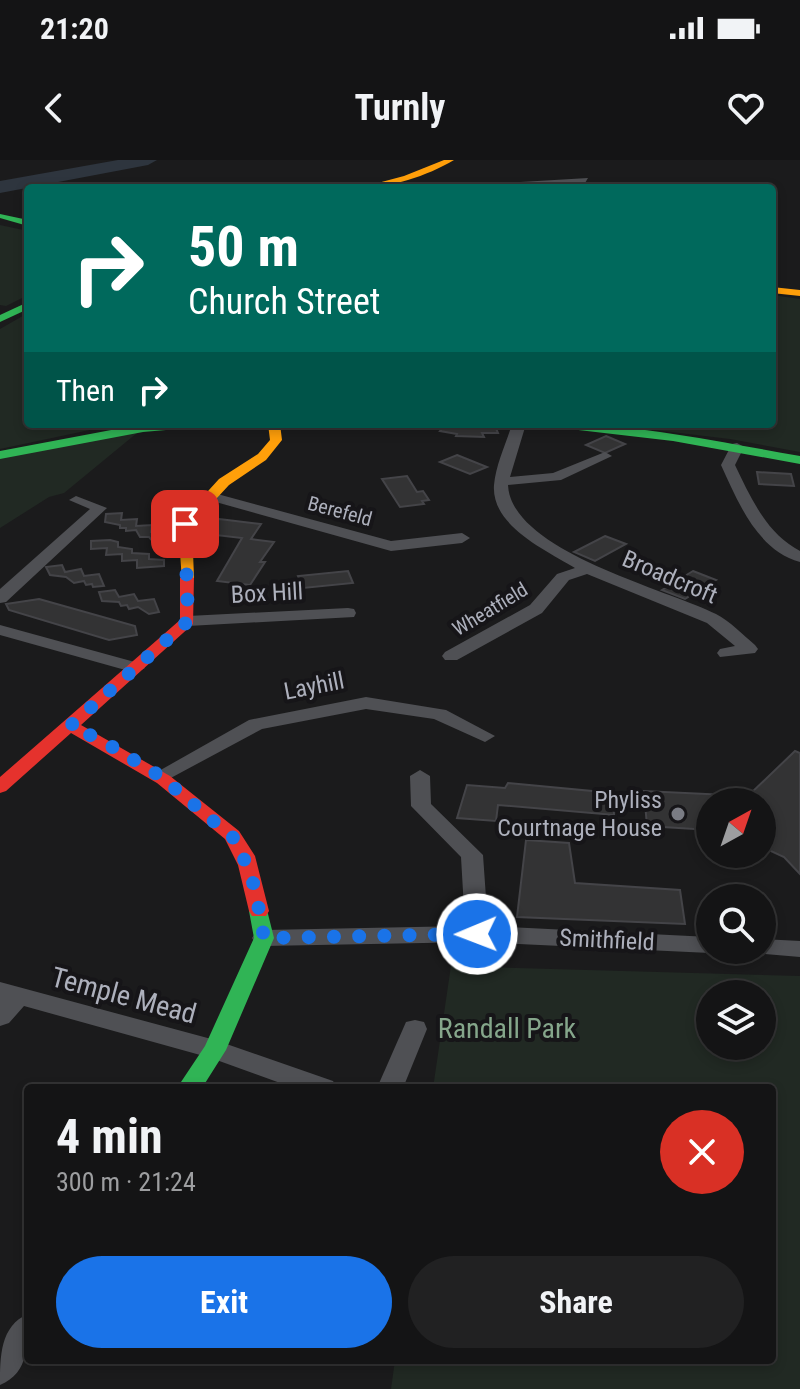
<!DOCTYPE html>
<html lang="en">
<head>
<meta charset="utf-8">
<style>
	:root { --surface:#141415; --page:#212122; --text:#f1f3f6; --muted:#9d9ea0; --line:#333334; --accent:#1a73e8 }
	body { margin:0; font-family:"Roboto Condensed",sans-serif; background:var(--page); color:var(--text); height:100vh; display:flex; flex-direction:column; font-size:30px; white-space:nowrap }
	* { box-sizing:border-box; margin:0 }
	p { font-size:26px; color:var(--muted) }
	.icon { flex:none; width:44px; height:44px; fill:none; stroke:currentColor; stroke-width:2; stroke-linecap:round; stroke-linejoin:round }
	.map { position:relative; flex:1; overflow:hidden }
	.drawer { position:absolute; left:24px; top:924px; width:752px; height:280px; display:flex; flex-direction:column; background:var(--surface); border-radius:8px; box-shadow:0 4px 12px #0003,0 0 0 2px var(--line) }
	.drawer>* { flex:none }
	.banner { position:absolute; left:24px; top:24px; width:752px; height:244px; border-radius:8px; box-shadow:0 4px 12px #0003,0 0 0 2px var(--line); background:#00695c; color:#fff; overflow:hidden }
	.needle { width:52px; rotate:40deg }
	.controls { position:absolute; left:696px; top:628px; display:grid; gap:16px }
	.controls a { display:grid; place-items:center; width:80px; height:80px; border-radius:50%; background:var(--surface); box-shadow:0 4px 12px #0003,0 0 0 2px var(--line); font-size:40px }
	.pin { position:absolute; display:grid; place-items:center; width:68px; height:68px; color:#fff; margin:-34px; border-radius:16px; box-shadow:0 4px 12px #0006 }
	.me { position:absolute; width:88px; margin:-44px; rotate:269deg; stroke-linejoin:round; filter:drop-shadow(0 0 6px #0008) }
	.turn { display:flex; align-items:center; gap:28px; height:168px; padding:0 32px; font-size:36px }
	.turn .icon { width:104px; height:104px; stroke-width:2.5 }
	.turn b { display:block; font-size:56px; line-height:68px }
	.then { display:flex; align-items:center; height:76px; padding:0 32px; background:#0003; gap:16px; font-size:30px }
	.round { display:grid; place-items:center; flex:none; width:84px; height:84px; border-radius:42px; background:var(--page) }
	.head { display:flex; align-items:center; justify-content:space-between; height:136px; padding:0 32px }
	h1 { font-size:48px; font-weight:700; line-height:60px }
	.action { display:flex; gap:16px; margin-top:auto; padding:16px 32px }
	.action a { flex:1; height:92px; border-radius:48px; background:var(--accent); color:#fff; font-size:32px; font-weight:700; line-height:92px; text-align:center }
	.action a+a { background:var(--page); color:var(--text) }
	.status { display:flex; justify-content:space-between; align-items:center; height:56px; padding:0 40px; background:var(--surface); direction:ltr }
	.status svg { height:22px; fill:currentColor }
	header { display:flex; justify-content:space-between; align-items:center; height:104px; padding:0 32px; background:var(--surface); font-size:36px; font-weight:700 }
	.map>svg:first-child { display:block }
	.green { fill:#212923; fill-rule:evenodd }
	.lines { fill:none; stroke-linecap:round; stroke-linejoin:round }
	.river { fill:#2e353e; fill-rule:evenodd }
	.building { fill:#333334; stroke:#444448; stroke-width:2 }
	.street { fill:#4f5054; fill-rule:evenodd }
	.fast { fill:#30b455; fill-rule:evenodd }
	.slow { fill:#ff9f0a; fill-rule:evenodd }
	.jam { fill:#e5322d; fill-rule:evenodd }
	.route { stroke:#1a73e8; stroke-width:14; stroke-dasharray:0 25.2 }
	.poi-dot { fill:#7a7c84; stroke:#161518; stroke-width:3 }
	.labels { text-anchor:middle; stroke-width:8; stroke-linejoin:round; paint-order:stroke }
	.far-street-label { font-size:20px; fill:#adb0bc; stroke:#161518 }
	.street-label { font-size:24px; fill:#adb0bc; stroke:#161518 }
	.poi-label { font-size:24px; fill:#adb0bc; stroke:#161518; text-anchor:end }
	.near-street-label { font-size:28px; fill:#adb0bc; stroke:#161518 }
	.near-park-label { font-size:28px; fill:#85a68b; stroke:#161518 }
</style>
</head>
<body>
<div class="status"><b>21:20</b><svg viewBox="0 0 49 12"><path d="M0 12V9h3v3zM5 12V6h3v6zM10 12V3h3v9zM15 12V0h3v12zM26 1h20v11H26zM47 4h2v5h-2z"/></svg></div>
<header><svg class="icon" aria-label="back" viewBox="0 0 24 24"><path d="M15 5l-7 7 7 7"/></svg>Turnly<svg class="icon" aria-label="heart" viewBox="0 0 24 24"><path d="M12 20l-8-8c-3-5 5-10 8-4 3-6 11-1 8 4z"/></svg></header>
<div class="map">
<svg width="800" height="1229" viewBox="0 0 800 1229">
	<rect width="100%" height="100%" fill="#1b1b1c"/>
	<!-- green -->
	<g class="green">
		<polygon points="0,65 28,71 28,135 6,146 0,145"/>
		<polygon points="772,135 800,139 800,292 730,279 605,264 772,264"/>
		<polygon points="28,153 28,264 118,264 0,289 0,169"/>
		<polygon points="143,268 64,333 49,337 0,368 0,295"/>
		<path d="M451,806L800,816V1229H391L395,1200H772V928H433ZM710,834H762V886H710Z"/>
	</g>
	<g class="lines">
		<!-- river -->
		<polygon class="river" points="118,0 157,0 148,5 0,33 0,21"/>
	</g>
	<!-- building -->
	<g class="building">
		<polygon points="446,264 495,266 498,273 482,273 484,277 456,276 457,274 440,271"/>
		<polygon points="606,276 625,284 605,293 586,285"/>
		<polygon points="457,295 487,307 470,314 440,302"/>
		<polygon points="757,312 791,314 794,326 759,324"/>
		<polygon points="407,316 417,332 423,331 429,340 422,341 424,344 400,347 382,319"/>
		<polygon points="122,353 121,360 137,359 136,366 152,365 151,372 166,371 166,383 155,384 149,377 140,377 136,370 126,371 126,368 120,368 120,365 105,362 106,354"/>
		<polygon points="219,359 261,364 251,379 274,382 260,402 265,402 250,425 217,421 242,378 207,374"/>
		<polygon points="605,376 626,384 595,401 574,392"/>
		<polygon points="110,380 118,382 118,387 132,389 132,393 149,394 149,399 164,400 164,406 137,408 137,400 122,401 122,394 106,395 107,388 91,389 91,381"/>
		<polygon points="62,405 65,412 81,409 84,416 99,414 104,426 93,427 92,424 86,425 84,421 74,423 66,417 50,415 46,407"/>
		<polygon points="348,411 353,423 303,428 298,416"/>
		<polygon points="693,411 716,420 685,439 662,430"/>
		<polygon points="115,430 119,437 134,434 138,441 154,439 159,452 149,454 138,447 129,449 127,445 121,446 119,442 102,441 99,432"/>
		<polygon points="39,439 135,466 137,475 109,480 9,450 6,444"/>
		<polygon points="795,591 800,593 800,714 784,697 762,687 762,642 710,642 710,670 647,666 644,631 748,636"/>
		<polygon points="508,623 613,633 614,655 498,645 496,661 457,658 467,625 505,628"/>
		<polygon points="526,680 569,683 575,723 680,730 685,764 517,757"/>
	</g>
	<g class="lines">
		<!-- street -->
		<g class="street">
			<polygon points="588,18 585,23 463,28 467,25"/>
			<path d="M512,264H526L510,317L553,313L605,292L612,296L561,320L508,325C511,391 666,429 716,454C730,461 743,475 755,485L758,489L755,493L720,497L717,493L720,489L735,486L707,463L587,414L569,420L542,453L457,500H445L442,496L445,492L530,445L557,414L575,408C546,390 491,366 494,325C496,304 506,284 512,264Z"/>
			<path d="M737,283L744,287L735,305C751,338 766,373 800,391V402C757,390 738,342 721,305L732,284Z"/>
			<polygon points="210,332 391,381 462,373 470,378 462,383 391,391 205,339 205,333"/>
			<polygon points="76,336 107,348 6,442 0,443 0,429 90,349 69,340"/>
			<polygon points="348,448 354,449 356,453 354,457 188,466 179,461 188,456"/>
			<polygon points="0,465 142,504 145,508 136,513 0,475"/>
			<polygon points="366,537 446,550 495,576 485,582 434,559 366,549 262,569 167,620 153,620 150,616 249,560"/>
			<polygon points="420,610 430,616 431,644 483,695 488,766 710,777 710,790 718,791 710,793 477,782 264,786 256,784 252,778 256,772 264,770 465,766 461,697 411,646 410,616"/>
			<polygon points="762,779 800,781 800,797 754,793 752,790 762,790"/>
			<polygon points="0,822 215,880 333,921 337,928 294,928 211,898 24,846 9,863 0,866"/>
			<polygon points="415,860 424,862 427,869 403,928 377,928 406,862"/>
			<path d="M28,1154C28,1181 30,1213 0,1225C0,1197 0,1166 28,1154Z"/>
		</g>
		<!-- fast -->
		<g class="fast">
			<polygon points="0,54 28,60 28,66 0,58"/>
			<polygon points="28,142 28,149 0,162 0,155"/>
			<polygon points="143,264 195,264 189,268 143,272 0,299 0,291"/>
			<path d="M555,264C638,264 719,282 800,296V304L673,281L561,268Z"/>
			<polygon points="259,744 266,746 274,778 226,890 202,928 177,928 205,886 254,778 249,751 252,746"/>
		</g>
		<!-- slow -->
		<g class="slow">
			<path d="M444,0H454C427,16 390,28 359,28L404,16Z"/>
			<polygon points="772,127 800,130 800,136 772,133"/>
			<polygon points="268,264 280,264 282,280 266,300 229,325 192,365 194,418 187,422 182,421 178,364 219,319 258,294 270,280"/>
		</g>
		<!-- jam -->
		<polygon class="jam" points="187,414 194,418 193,464 81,565 170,616 239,671 255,696 269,751 266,756 252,756 249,751 238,705 225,679 157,623 71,573 6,631 0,633 0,617 180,460 180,418"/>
	</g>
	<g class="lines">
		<!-- route -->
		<polyline class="route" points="185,364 188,461 70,566 101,580 160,616 237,681 255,728 264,778 477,774"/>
	</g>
	<!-- markers -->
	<circle class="poi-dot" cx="678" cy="654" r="8"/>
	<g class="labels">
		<!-- far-street labels -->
		<g class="far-street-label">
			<text transform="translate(340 351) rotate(15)" y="7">Berefeld</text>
			<text transform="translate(490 449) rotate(-31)" y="7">Wheatfield</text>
		</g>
		<!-- street labels -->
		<g class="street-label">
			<text transform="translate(670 417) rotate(23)" y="8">Broadcroft</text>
			<text transform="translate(267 433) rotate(-3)" y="8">Box Hill</text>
			<text transform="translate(314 526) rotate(-11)" y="8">Layhill</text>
			<text transform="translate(607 780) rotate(3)" y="8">Smithfield</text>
		</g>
		<!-- poi labels -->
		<g class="poi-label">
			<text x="662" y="648">Phyliss<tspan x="662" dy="28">Courtnage House</tspan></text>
		</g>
		<!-- near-street labels -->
		<g class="near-street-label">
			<text transform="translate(124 835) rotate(15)" y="10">Temple Mead</text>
		</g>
		<!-- near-park labels -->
		<g class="near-park-label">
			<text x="507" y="878">Randall Park</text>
		</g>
	</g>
</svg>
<div class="controls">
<a><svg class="needle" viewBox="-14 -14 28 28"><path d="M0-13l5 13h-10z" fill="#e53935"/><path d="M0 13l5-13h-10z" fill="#9d9ea0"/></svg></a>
<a><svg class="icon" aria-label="search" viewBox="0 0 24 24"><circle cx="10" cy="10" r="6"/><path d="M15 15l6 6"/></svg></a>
<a><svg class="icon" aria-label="layers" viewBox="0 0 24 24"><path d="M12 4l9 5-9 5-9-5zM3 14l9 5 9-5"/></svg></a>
</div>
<div class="pin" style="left:185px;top:364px;background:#d93025"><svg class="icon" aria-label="arrive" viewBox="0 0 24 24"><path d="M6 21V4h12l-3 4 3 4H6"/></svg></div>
<svg class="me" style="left:477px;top:774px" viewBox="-20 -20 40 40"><circle r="17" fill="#1a73e8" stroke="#fff" stroke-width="3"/><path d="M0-11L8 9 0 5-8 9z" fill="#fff"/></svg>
<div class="banner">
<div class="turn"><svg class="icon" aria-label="right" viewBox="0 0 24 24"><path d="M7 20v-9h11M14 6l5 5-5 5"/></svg><div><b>50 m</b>Church Street</div></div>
<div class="then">Then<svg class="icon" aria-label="right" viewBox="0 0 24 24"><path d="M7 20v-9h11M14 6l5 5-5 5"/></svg></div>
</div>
<section class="drawer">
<div class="head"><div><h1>4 min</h1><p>300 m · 21:24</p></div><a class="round" style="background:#d93025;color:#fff"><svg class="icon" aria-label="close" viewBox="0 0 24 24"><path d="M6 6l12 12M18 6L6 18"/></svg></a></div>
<div class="action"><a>Exit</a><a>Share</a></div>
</section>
</div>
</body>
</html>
